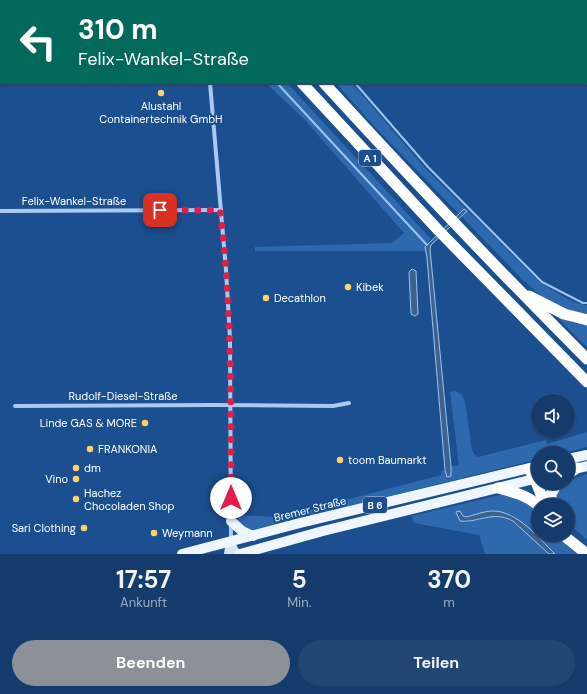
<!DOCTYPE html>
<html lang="de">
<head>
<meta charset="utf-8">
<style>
	:root { --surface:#143b6b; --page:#214673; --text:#f1f3f6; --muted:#9dadc1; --line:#33557e; --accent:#8c9099 }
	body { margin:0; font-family:"DM Sans",sans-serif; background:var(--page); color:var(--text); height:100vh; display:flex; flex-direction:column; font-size:15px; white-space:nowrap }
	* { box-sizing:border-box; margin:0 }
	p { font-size:13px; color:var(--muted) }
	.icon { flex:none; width:22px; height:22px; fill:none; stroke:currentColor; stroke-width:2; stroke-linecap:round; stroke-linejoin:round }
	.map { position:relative; height:554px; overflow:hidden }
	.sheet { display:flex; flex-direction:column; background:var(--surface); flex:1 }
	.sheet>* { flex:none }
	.top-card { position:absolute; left:0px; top:0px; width:587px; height:84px; box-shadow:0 1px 3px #0004,0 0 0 1px var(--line); background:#00695c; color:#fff; overflow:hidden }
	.fabs { position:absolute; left:531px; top:394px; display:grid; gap:8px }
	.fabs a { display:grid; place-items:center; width:44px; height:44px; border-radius:50%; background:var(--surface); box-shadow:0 1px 3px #0004,0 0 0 1px var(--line); font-size:20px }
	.pin { position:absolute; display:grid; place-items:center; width:34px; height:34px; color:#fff; margin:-17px; border-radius:8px; box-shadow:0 2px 6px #0006 }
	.me { position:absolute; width:44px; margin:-22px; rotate:0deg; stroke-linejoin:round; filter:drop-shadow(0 0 3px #0008) }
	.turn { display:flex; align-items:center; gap:14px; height:84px; padding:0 12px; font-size:18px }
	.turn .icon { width:52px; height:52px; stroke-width:2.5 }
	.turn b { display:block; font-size:28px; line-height:34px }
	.eta { display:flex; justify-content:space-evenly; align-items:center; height:68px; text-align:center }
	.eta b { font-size:24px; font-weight:700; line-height:28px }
	.cta { display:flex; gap:8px; margin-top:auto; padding:8px 12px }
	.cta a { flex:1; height:46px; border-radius:24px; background:var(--accent); color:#fff; font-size:16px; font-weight:700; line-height:46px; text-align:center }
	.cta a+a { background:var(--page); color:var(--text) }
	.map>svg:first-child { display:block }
	.green { fill:#2e69ad }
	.water { fill:#3c6290; stroke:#9cc4f0 }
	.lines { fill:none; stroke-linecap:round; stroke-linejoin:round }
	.stream { stroke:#9cc4f0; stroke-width:2 }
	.minor { stroke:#a9c9ee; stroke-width:4 }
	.secondary { stroke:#d6e6fa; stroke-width:8 }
	.primary { stroke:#f0f6ff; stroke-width:10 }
	.motorway { stroke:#fff; stroke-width:11 }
	.route { stroke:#e11d48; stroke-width:7; stroke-dasharray:0 12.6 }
	.poi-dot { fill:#ffd166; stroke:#1b4f8f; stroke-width:1.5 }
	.labels { text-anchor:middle; stroke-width:4; stroke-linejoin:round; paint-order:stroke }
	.shield { fill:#1b4f8f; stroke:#bbcadd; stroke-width:1 }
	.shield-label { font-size:10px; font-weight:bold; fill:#fff }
	.poi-label { font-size:11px; fill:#fff; stroke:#1b4f8f; text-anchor:start }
	.street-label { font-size:11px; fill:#fff; stroke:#1b4f8f }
</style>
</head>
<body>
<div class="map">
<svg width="587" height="554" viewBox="0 0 587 554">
	<rect width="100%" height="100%" fill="#1b4f8f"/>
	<!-- green -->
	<g class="green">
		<polygon points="266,83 287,83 431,239 425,247 426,251 255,251 255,247 392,243 404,233 303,118"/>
		<path d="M336,83H352L425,168L542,284C554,290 574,305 587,305V316L559,308L540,295L523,280L375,127Z"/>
		<polygon points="555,315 577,324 587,325 587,347"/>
		<polygon points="456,391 462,395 465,401 472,450 474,454 478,457 546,440 547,444 587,432 587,447 563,453 538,453 538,459 308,517 253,530 244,529 238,522 237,515 280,517 441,475 441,471 445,470 446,474 451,476 451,466 459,466 450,392"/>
		<polygon points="587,474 587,540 568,523 568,505 558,505 556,494 562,483 568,483 568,481"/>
		<path d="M500,495C512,495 532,501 537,512C540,518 538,529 538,535H557L565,543L580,554H555L512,515L492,511L466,517L456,512L466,522C481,516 498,513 513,520L549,554H485L479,535L414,523L412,516Z"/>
	</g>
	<!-- water -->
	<g class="water">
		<polygon points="464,209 467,211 431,245 430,249 451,466 451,476 447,477 445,470 427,258 425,247"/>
		<polygon points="412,269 416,271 418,314 415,316 411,314 409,272"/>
		<path d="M460,511L463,516L466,517C475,515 484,511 493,511C517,511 539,538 555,554H549L513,521C492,510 479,523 460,521L456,512Z"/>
	</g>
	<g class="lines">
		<!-- stream -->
		<g class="stream">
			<polyline points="203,0 203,1"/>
			<polyline points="282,0 283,1"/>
			<polyline points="277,83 427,245"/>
			<polyline points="355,83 428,167 542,282 583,303 587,303"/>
		</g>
		<!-- minor -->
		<g class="minor">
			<polyline points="189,0 190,1"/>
			<polyline points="0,36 1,36"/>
			<polyline points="210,83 226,270 230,339 231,540"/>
			<polyline points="0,211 221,210"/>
			<polyline points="15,406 214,405 333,406 349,403"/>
		</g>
		<!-- secondary -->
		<g class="secondary">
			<polyline points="230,542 237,554"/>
			<polyline points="228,554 230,542"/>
		</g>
		<!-- primary -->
		<g class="primary">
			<polyline points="568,459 587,455"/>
			<polyline points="570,470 587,466"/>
			<polyline points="231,521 242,531 253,536"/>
			<polyline points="182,554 300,523 538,466"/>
			<polyline points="240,554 323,531 538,478"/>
		</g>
		<!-- motorway -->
		<g class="motorway">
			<polyline points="230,0 231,1"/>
			<polyline points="251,0 252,1"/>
			<polyline points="302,83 439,231 587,382"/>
			<path d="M324,83C410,177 497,269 587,359"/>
			<polyline points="529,296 564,314 587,320"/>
			<polyline points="529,469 535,479 545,505"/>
			<polyline points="568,474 577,468"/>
			<path d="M498,488C513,492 526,495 538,505"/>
			<polyline points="551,505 551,494 557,483"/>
			<polyline points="563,535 587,554"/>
		</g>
	</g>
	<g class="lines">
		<!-- route -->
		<path class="route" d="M160,210H220C232,306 231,403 231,498"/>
	</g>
	<!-- markers -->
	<g class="poi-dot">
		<circle cx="161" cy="93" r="4"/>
		<circle cx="348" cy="287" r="4"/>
		<circle cx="266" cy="298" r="4"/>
		<circle cx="145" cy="423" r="4"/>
		<circle cx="90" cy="449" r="4"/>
		<circle cx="340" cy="460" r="4"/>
		<circle cx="76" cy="468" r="4"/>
		<circle cx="76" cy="479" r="4"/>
		<circle cx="76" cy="499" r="4"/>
		<circle cx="84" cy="528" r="4"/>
		<circle cx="154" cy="533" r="4"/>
	</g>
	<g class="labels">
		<!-- shield labels -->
		<g class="shield">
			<rect x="359" y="150" width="22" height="16" rx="3"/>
			<rect x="363" y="497" width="24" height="16" rx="3"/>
		</g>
		<g class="shield-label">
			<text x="370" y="162">A 1</text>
			<text x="375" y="509">B 6</text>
		</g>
		<!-- poi labels -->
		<g class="poi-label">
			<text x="161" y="110" text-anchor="middle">Alustahl<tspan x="161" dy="13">Containertechnik GmbH</tspan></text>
			<text x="356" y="291">Kibek</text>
			<text x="274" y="302">Decathlon</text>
			<text x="137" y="427" text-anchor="end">Linde GAS &amp; MORE</text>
			<text x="98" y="453">FRANKONIA</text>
			<text x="348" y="464">toom Baumarkt</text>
			<text x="84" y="472">dm</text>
			<text x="68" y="483" text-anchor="end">Vino</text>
			<text x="84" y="497">Hachez<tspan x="84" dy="13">Chocoladen Shop</tspan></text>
			<text x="76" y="532" text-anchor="end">Sari Clothing</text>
			<text x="162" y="537">Weymann</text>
		</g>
		<!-- street labels -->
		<g class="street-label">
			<text x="74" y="205">Felix-Wankel-Straße</text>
			<text x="123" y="400">Rudolf-Diesel-Straße</text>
			<text transform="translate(310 509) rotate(-14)" y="4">Bremer Straße</text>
		</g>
	</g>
</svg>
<div class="fabs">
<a><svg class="icon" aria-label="sound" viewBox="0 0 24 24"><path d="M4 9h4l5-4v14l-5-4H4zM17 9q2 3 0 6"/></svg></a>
<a><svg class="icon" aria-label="search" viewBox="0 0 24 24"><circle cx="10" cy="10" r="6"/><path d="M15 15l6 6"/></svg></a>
<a><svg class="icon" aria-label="layers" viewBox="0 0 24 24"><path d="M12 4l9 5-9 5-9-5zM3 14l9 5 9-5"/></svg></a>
</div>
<div class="pin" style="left:160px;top:210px;background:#d93025"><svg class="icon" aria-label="arrive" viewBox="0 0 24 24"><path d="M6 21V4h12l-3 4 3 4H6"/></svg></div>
<svg class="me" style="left:231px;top:498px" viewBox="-20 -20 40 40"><circle r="19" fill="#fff"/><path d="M0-13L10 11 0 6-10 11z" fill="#e11d48"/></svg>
<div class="top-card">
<div class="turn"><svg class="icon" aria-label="left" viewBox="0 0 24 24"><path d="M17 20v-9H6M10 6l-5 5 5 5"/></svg><div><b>310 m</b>Felix-Wankel-Straße</div></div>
</div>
</div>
<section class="sheet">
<div class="eta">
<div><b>17:57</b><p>Ankunft</p></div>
<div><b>5</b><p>Min.</p></div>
<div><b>370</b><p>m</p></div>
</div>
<div class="cta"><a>Beenden</a><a>Teilen</a></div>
</section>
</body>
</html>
